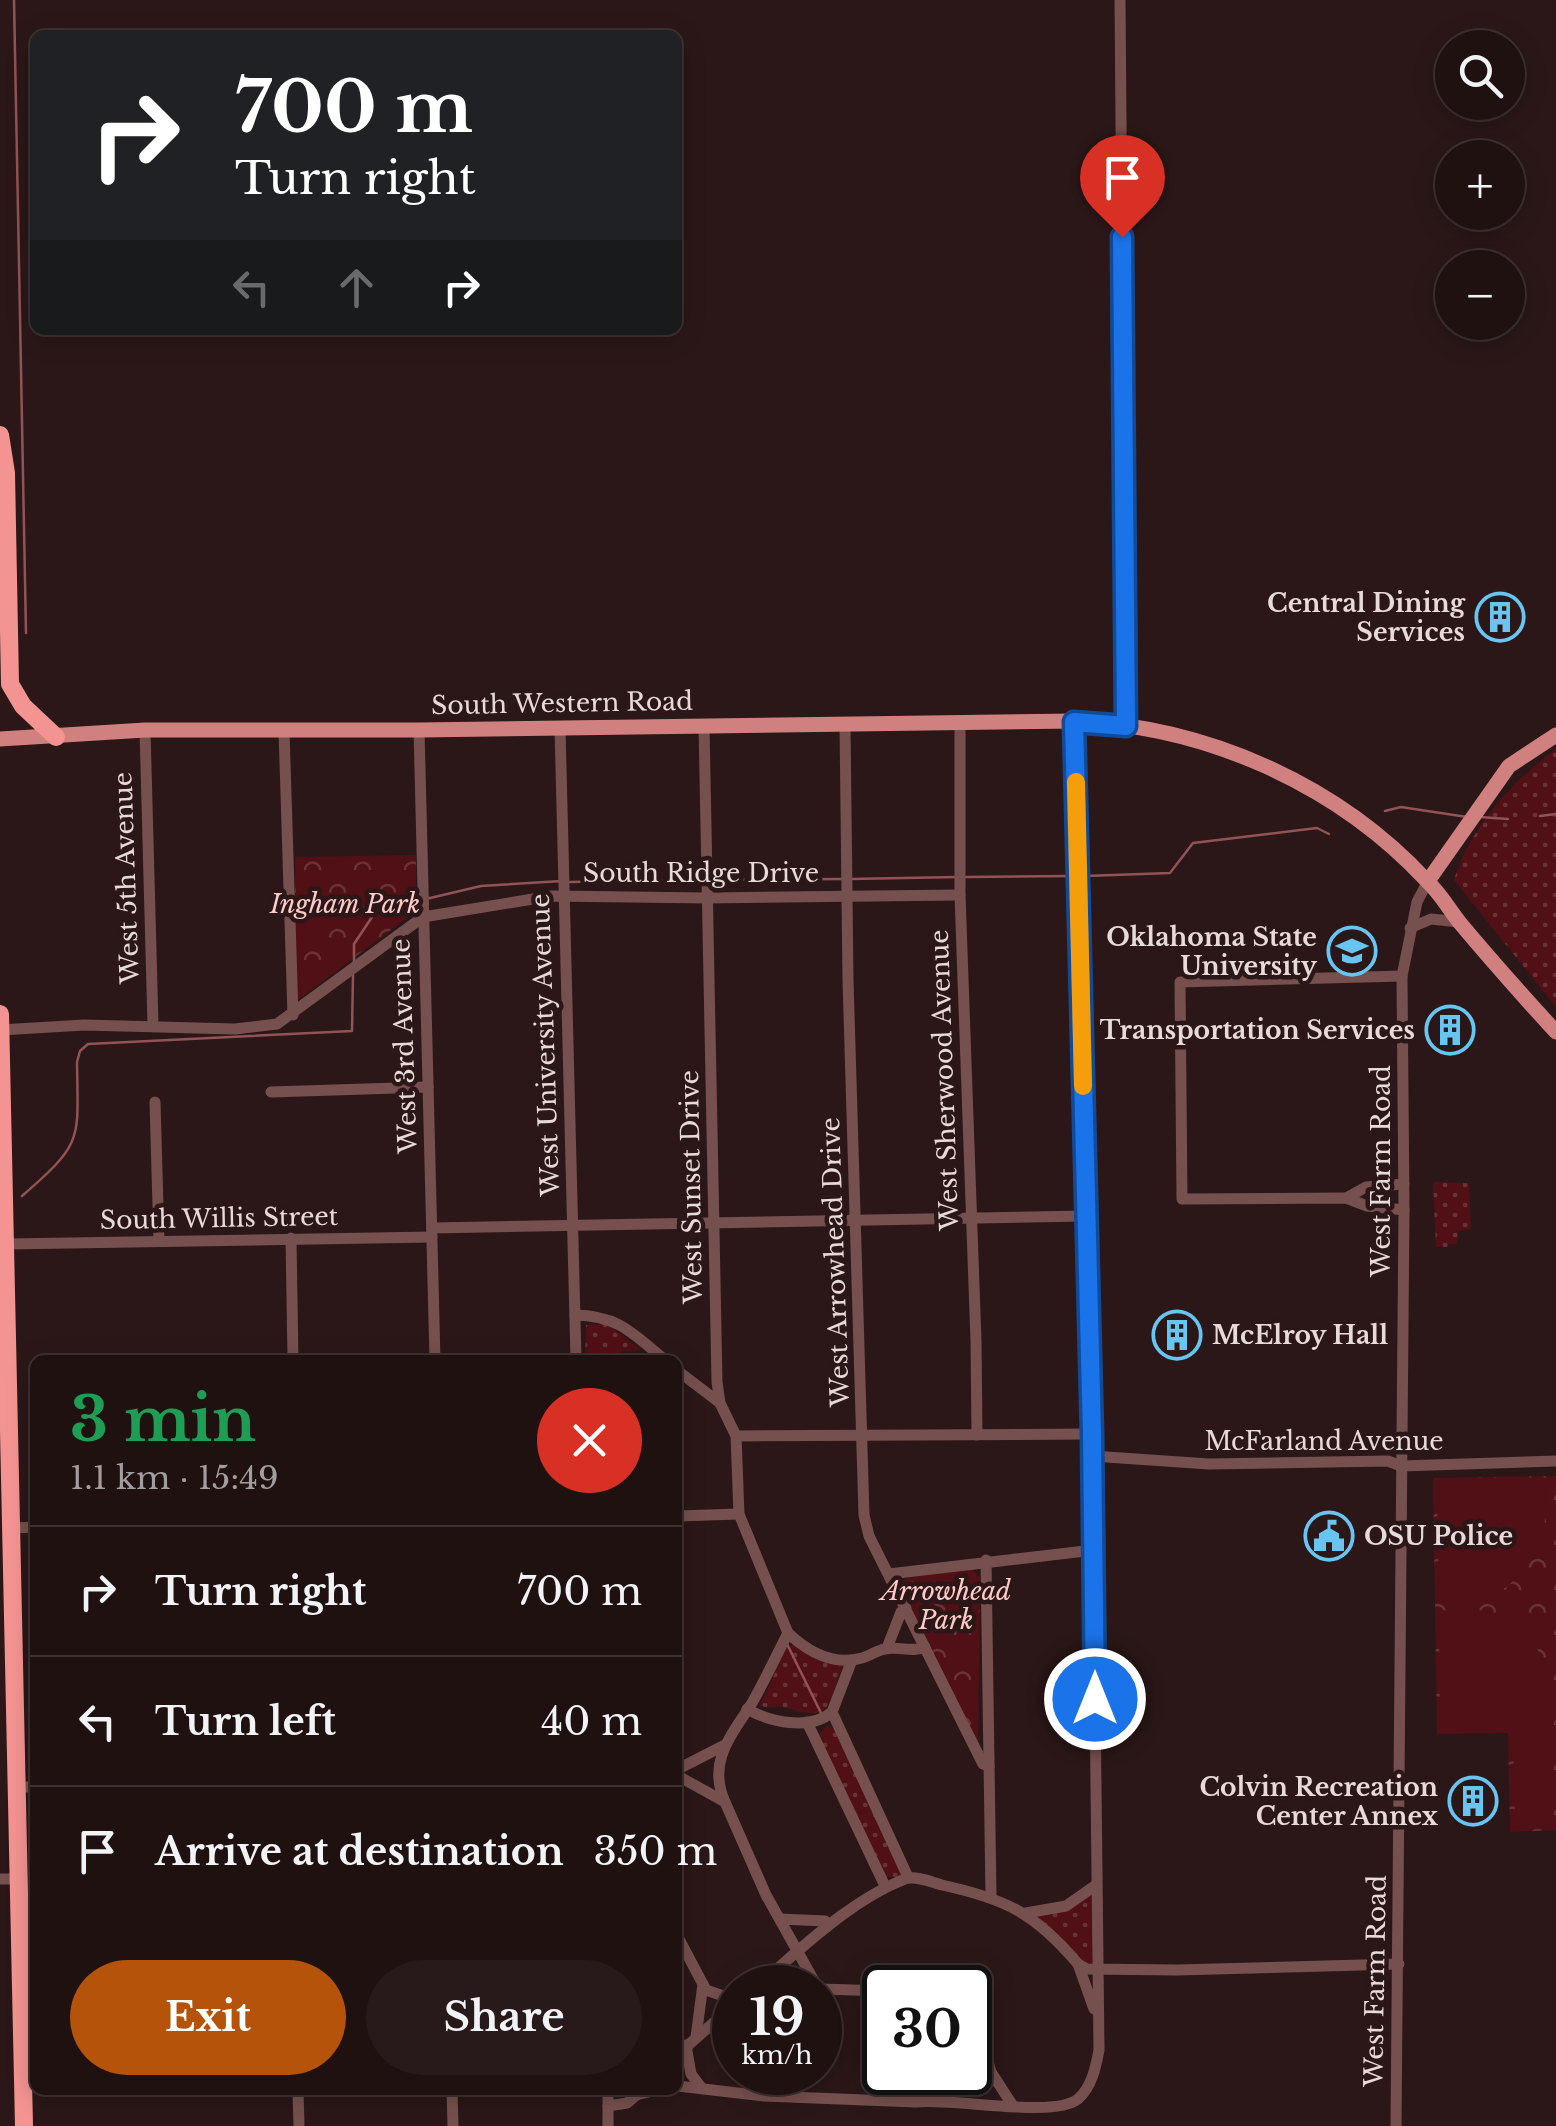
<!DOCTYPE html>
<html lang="en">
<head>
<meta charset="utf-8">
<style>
	:root { --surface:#201111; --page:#281a1a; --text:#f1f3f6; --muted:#a29d9f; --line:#3d3131; --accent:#b45309 }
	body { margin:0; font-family:"Libre Baskerville",serif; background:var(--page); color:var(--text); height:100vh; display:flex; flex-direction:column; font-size:38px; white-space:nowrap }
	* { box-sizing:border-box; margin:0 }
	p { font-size:32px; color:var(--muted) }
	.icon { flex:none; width:55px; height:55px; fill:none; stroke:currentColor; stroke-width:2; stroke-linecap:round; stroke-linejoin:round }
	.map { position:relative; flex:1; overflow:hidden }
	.side { position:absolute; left:30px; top:1355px; width:652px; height:740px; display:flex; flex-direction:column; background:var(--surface); border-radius:15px; box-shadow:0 5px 25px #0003,0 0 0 2px var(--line) }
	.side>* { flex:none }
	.hud { position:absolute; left:30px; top:30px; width:652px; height:305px; border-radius:15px; box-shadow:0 5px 25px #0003,0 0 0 2px var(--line); background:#202124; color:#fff; overflow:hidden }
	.tools { position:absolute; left:1435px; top:30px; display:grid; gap:20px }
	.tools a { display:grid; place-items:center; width:90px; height:90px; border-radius:50%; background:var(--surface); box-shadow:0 5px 25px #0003,0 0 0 2px var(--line); font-size:50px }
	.speed { position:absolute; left:712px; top:1965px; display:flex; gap:20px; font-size:50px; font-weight:700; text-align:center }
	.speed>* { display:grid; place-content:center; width:130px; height:130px; border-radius:50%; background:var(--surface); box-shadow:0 5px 25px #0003,0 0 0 2px var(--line); line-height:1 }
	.speed small { font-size:25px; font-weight:400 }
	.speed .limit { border:5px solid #111; border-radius:15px; background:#fff; color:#111 }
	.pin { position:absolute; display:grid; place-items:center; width:85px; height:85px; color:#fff; margin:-102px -42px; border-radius:50% 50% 50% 0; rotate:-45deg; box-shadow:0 0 10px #0007 }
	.pin .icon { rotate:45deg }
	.me { position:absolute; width:110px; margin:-55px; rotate:0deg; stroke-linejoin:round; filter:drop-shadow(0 0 8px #0008) }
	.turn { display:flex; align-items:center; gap:35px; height:210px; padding:0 40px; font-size:45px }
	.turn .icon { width:130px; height:130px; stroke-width:2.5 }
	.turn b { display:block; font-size:70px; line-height:85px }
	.lanes { display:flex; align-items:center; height:95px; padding:0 40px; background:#0003; justify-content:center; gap:50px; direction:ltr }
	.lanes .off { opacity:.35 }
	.round { display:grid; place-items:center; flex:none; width:105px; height:105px; border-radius:52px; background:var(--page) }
	.head { display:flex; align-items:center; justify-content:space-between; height:170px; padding:0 40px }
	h1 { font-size:60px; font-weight:700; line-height:75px; color:#1e9e55 }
	.button { display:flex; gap:20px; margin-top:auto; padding:20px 40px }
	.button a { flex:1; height:115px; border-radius:60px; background:var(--accent); color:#fff; font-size:40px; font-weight:700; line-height:115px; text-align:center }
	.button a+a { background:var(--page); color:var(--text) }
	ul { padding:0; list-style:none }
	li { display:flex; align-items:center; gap:30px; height:130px; padding:0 40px; border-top:2px solid var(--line) }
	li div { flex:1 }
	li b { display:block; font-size:38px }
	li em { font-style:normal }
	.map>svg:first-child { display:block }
	.grass { fill:url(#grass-dots) }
	.forest { fill:url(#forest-crowns) }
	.pitch { fill:#501015 }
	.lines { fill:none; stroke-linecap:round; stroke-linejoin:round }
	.stream { stroke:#925357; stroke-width:2.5 }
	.minor { stroke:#76504e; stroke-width:11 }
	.major { stroke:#d0817f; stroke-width:15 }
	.highway { stroke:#f49492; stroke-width:18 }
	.route-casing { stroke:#114b97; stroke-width:25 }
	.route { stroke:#1a73e8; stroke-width:18 }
	.slow { stroke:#f59e0b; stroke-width:18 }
	.labels { text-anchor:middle; stroke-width:9; stroke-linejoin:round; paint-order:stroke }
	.poi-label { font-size:25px; font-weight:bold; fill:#e8dad9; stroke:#2b1717; text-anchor:end }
	.street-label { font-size:25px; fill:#e8dad9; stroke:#2b1717 }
	.park-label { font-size:25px; font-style:italic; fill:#ffcbc9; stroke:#2b1717 }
</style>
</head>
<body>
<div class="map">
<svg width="1556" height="2126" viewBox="0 0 1556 2126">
	<defs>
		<pattern id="grass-dots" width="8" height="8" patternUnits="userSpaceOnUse" patternTransform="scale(2.5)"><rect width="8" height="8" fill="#501015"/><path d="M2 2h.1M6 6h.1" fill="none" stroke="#693236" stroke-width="1.8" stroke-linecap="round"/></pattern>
		<pattern id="forest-crowns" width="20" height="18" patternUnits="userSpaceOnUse" patternTransform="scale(2.5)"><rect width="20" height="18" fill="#501015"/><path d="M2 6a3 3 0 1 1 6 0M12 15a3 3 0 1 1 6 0" fill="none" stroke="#693236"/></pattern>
	</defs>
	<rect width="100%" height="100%" fill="#2b1717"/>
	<!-- grass -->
	<g class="grass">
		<path d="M1556,749V1007L1454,880C1470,827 1511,782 1556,749Z"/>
		<polygon points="1433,1182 1469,1183 1471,1229 1458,1231 1457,1244 1448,1244 1448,1247 1436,1247"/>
		<polygon points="607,1324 641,1350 585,1357 586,1325"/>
		<path d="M795,1643L845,1663C828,1694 837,1725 791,1709C781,1705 769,1709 760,1706L786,1648Z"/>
		<polygon points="827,1726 836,1730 901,1873 899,1877 885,1877 818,1736"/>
		<polygon points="1096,1885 1098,1969 1087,1969 1026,1913 1049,1911"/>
	</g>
	<!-- forest -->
	<g class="forest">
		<polygon points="416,855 416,911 295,1002 295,857"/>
		<polygon points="1556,1476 1556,1830 1510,1832 1508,1733 1437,1734 1433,1478"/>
		<polygon points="968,1566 980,1577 978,1746 902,1589 901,1580"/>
	</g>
	<!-- pitch -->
	<g class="pitch">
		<polygon points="1445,1481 1544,1483 1546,1514 1538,1553 1508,1586 1480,1601 1439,1600 1437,1497"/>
		<path d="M1464,1608C1538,1614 1550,1661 1552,1726L1446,1725L1440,1718L1439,1611Z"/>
		<polygon points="1513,1736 1547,1736 1549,1814 1515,1815"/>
	</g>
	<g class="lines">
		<!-- stream -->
		<g class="stream">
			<polyline points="14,0 26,633"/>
			<polyline points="1385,811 1401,807 1467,817"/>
			<polyline points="1540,816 1556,814"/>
			<polyline points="1480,817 1508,819"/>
			<polyline points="1085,876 1170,873 1193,843 1317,828 1329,834"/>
			<polyline points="965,877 1072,876"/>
			<polyline points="850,879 957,877"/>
			<polyline points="710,880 842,879"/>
			<polyline points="570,882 702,880"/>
			<polyline points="426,899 481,886 562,881"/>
			<polyline points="354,962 354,944 376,911 419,901"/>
			<path d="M22,1196C84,1142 78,1141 77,1062L80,1051L88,1044L352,1031L353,975"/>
			<polyline points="787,1644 821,1713"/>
		</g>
		<!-- minor -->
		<g class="minor">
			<polyline points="1120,0 1126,726"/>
			<polyline points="960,723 960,895 976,1341 977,1435"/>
			<polyline points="845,724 848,980 864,1515 869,1536 983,1764 989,1766"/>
			<path d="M704,726L717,1382L720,1403L736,1436L739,1514L788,1633C776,1656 765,1680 752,1703C731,1736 707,1762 725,1802"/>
			<polyline points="560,728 576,1360"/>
			<polyline points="145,730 153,1025"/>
			<polyline points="419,730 435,1360"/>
			<polyline points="284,731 293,1015"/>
			<polyline points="1410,928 1431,919 1459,922"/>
			<polyline points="1402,976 1180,982 1182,1199 1346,1198 1367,1206 1404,1210"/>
			<polyline points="0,1030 84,1025 235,1029 277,1024 423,917 551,896 708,898 960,895"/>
			<polyline points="271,1092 428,1087"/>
			<polyline points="155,1102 159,1241"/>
			<polyline points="1346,1198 1366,1187 1404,1184"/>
			<polyline points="432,1228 1086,1216"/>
			<polyline points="291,1238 293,1360"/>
			<polyline points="7,1244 432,1237"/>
			<path d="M575,1315C619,1316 632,1333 665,1360"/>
			<polyline points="678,1371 720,1403"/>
			<polyline points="736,1436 1092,1434"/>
			<polyline points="1092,1456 1209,1464 1388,1461 1401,1466 1556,1461"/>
			<polyline points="678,1516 739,1514"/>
			<polyline points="13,1528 35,1527"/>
			<polyline points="986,1560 991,1896"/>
			<polyline points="889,1574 1094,1550"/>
			<path d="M788,1633C808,1652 834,1666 862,1658C870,1656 877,1650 885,1649C899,1646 912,1653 925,1647"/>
			<polyline points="887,1648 901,1612 906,1608"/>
			<polyline points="852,1660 832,1712 908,1877"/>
			<path d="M747,1709C770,1722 810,1731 832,1712"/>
			<polyline points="807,1722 885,1886"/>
			<polyline points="678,1769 725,1745"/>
			<polyline points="678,1776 725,1802 766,1895 818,1988"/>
			<polyline points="19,1787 35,1787"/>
			<polyline points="0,1879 18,1879"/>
			<polyline points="1026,1913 1066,1906 1096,1885"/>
			<polyline points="780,1919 825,1921 827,1927"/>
			<polyline points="678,1937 706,1990 735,2000"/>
			<polyline points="1078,1964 1094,2009"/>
			<path d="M755,1988C801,1949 849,1901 905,1879C915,1875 931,1882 942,1885C1006,1899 1035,1913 1078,1964L1087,1969L1177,1970L1399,1964"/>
			<polyline points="820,1989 885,1991"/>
			<polyline points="970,2018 980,2034 991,2072 1013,2106"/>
			<polyline points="696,2037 703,1984"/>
			<polyline points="686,2045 691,2074 701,2087"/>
			<polyline points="678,2054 735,2004"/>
			<path d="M678,2086L764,2096L915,2102C951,2097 1053,2119 1078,2099C1092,2087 1096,2066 1099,2050L1092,1434L1074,721"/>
			<polyline points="298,2090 299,2126"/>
			<polyline points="452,2090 453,2126"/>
			<polyline points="608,2090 608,2126"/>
			<polyline points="636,2095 657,2090"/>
			<polyline points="936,2099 963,2085 983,2050"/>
			<polyline points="608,2106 627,2103 642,2090"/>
			<polyline points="1396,2126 1404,1210 1402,976 1417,902 1428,881"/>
		</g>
		<!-- major -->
		<g class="major">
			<path d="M0,739L145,730H419L1074,721C1206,726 1337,784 1427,881C1440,893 1449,909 1460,923C1491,960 1523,996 1556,1032"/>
			<polyline points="1428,881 1509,766 1556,735"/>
		</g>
		<!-- highway -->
		<g class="highway">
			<polyline points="0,435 6,473 10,684 23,706 56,737"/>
			<polyline points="0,1014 24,2126"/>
		</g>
	</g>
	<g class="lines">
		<!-- route casing -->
		<g class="route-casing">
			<polyline id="route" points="1095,1699 1092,1434 1074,722 1126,726 1122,237"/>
		</g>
		<!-- route -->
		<use href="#route" class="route"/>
		<!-- slow -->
		<polyline class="slow" points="1076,782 1083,1086"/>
	</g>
	<!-- icons -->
	<defs>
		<g id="building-ring" transform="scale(2.5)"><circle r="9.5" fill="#2b1717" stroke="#68c4f0" stroke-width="1.5"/><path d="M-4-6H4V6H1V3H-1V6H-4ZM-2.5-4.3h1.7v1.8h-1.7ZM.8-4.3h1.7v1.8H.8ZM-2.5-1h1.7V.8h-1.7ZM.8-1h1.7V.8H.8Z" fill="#68c4f0"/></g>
		<g id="university-ring" transform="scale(2.5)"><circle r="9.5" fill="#2b1717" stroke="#68c4f0" stroke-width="1.5"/><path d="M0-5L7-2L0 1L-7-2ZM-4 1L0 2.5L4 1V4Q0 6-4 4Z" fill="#68c4f0"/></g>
		<g id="civic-ring" transform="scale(2.5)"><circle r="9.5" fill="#2b1717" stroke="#68c4f0" stroke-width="1.5"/><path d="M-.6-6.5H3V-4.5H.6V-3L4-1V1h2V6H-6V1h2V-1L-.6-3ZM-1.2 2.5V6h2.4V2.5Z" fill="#68c4f0"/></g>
	</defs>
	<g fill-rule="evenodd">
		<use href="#building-ring" x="1500" y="617"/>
		<use href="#university-ring" x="1352" y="951"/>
		<use href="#building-ring" x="1450" y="1030"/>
		<use href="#building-ring" x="1177" y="1335"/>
		<use href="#civic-ring" x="1329" y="1536"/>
		<use href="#building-ring" x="1473" y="1801"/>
	</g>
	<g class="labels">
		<!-- poi labels -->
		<g class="poi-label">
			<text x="1465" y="612">Central Dining<tspan x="1465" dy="29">Services</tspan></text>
			<text x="1317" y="946">Oklahoma State<tspan x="1317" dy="29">University</tspan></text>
			<text x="1415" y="1039">Transportation Services</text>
			<text x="1212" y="1344" text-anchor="start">McElroy Hall</text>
			<text x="1364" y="1545" text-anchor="start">OSU Police</text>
			<text x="1438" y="1796">Colvin Recreation<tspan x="1438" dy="29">Center Annex</tspan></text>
		</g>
		<!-- street labels -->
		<g class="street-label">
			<text transform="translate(562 703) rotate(-1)" y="9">South Western Road</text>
			<text x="701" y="882">South Ridge Drive</text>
			<text transform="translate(126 878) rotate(-92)" y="9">West 5th Avenue</text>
			<text transform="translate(545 1045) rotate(-92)" y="9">West University Avenue</text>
			<text transform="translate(404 1046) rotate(-92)" y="9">West 3rd Avenue</text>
			<text transform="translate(944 1080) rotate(-92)" y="9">West Sherwood Avenue</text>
			<text transform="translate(1381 1171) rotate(-90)" y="9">West Farm Road</text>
			<text transform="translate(691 1187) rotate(-91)" y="9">West Sunset Drive</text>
			<text transform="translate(219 1218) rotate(-1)" y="9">South Willis Street</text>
			<text transform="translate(835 1262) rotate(-92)" y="9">West Arrowhead Drive</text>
			<text x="1324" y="1450">McFarland Avenue</text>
			<text transform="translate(1375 1981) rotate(-89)" y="9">West Farm Road</text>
		</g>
		<!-- park labels -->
		<g class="park-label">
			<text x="345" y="913">Ingham Park</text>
			<text x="946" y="1600">Arrowhead<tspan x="946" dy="29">Park</tspan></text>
		</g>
	</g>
</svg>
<div class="tools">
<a><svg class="icon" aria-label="search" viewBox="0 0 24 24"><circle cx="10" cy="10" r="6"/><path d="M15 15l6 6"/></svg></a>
<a>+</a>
<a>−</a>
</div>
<div class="speed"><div>19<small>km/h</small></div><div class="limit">30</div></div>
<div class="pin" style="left:1122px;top:237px;background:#d93025"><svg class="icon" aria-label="arrive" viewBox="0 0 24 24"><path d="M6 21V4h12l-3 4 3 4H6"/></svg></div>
<svg class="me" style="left:1095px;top:1699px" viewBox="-20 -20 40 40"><circle r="17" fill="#1a73e8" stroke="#fff" stroke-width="3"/><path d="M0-11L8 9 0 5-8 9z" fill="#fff"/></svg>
<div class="hud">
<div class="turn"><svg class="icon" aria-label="right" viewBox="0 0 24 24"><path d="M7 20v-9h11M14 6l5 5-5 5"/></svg><div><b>700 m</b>Turn right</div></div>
<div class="lanes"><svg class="icon off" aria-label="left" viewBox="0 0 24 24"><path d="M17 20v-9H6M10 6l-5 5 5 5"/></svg><svg class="icon off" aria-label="ahead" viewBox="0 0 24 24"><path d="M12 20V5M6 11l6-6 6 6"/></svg><svg class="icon" aria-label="right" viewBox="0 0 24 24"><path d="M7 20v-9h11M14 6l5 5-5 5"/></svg></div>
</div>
<section class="side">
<div class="head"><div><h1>3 min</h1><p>1.1 km · 15:49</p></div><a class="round" style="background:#d93025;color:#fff"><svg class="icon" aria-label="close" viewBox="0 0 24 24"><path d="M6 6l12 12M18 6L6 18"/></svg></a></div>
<ul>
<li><svg class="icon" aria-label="right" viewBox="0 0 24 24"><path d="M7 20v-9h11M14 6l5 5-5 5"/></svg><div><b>Turn right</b></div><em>700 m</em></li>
<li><svg class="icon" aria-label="left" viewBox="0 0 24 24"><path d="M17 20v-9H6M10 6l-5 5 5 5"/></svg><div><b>Turn left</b></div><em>40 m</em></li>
<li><svg class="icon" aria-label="arrive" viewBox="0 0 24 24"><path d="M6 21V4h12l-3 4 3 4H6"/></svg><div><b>Arrive at destination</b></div><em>350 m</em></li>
</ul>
<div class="button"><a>Exit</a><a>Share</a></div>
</section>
</div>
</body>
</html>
